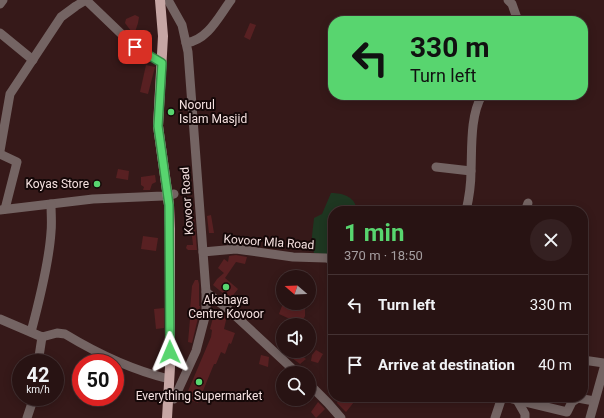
<!DOCTYPE html>
<html lang="en">
<head>
<meta charset="utf-8">
<style>
	:root { --surface:#281313; --page:#342021; --text:#f1f3f6; --muted:#a59ea0; --line:#443233; --accent:#58d56f }
	body { margin:0; font-family:Roboto,sans-serif; background:var(--page); color:var(--text); height:100vh; display:flex; flex-direction:column; font-size:15px; white-space:nowrap }
	* { box-sizing:border-box; margin:0 }
	p { font-size:13px; color:var(--muted) }
	.icon { flex:none; width:22px; height:22px; fill:none; stroke:currentColor; stroke-width:2; stroke-linecap:round; stroke-linejoin:round }
	.map { position:relative; flex:1; overflow:hidden }
	.drawer { position:absolute; left:328px; top:206px; width:260px; height:196px; display:flex; flex-direction:column; background:var(--surface); border-radius:16px; box-shadow:0 2px 10px #0003,0 0 0 1px var(--line) }
	.drawer>* { flex:none }
	.top-card { position:absolute; left:328px; top:16px; width:260px; height:84px; border-radius:16px; box-shadow:0 2px 10px #0003,0 0 0 1px var(--line); background:#58d56f; color:#111; overflow:hidden }
	.needle { width:26px; rotate:289deg }
	.tools { position:absolute; left:276px; top:270px; display:grid; gap:8px }
	.tools a { display:grid; place-items:center; width:40px; height:40px; border-radius:50%; background:var(--surface); box-shadow:0 2px 10px #0003,0 0 0 1px var(--line); font-size:20px }
	.speed { position:absolute; left:12px; top:354px; display:flex; gap:8px; font-size:20px; font-weight:700; text-align:center }
	.speed>* { display:grid; place-content:center; width:52px; height:52px; border-radius:50%; background:var(--surface); box-shadow:0 2px 10px #0003,0 0 0 1px var(--line); line-height:1 }
	.speed small { font-size:10px; font-weight:400 }
	.speed .limit { border:6px solid #d22; background:#fff; color:#111 }
	.pin { position:absolute; display:grid; place-items:center; width:34px; height:34px; color:#fff; margin:-17px; border-radius:8px; box-shadow:0 2px 6px #0006 }
	.me { position:absolute; width:44px; margin:-22px; rotate:359deg; stroke-linejoin:round; filter:drop-shadow(0 0 3px #0008) }
	.turn { display:flex; align-items:center; gap:14px; height:84px; padding:0 16px; font-size:18px }
	.turn .icon { width:52px; height:52px; stroke-width:2.5 }
	.turn b { display:block; font-size:28px; line-height:34px }
	.round { display:grid; place-items:center; flex:none; width:42px; height:42px; border-radius:21px; background:var(--page) }
	.head { display:flex; align-items:center; justify-content:space-between; height:68px; padding:0 16px }
	h1 { font-size:24px; font-weight:700; line-height:30px; color:var(--accent) }
	ul { padding:0; list-style:none }
	li { display:flex; align-items:center; gap:12px; height:60px; padding:0 16px; border-top:1px solid var(--line) }
	li div { flex:1 }
	li b { display:block; font-size:15px }
	li em { font-style:normal }
	.map>svg:first-child { display:block }
	.green { fill:#1e3721 }
	.building { fill:#582022 }
	.lines { fill:none; stroke-linecap:round; stroke-linejoin:round }
	.minor { stroke:#746463; stroke-width:9 }
	.major { stroke:#c6a6a4; stroke-width:10 }
	.route-casing { stroke:#398a48; stroke-width:10 }
	.route { stroke:#58d56f; stroke-width:7 }
	.poi-dot { fill:#58d56f; stroke:#150808; stroke-width:1.5 }
	.labels { text-anchor:middle; stroke-width:4; stroke-linejoin:round; paint-order:stroke }
	.poi-label { font-size:12px; fill:#f5e1e0; stroke:#150808 }
	.street-label { font-size:12px; fill:#f5e1e0; stroke:#150808 }
</style>
</head>
<body>
<div class="map">
<svg width="604" height="418" viewBox="0 0 604 418">
	<rect width="100%" height="100%" fill="#361919"/>
	<!-- green -->
	<path class="green" d="M331,193C343,193 356,197 357,211H333V255L314,253C310,241 313,230 314,218L322,214Z"/>
	<!-- building -->
	<g class="building">
		<polygon points="135,15 139,17 138,23 134,35 125,23 126,19"/>
		<polygon points="250,23 256,25 250,40 244,37"/>
		<polygon points="146,65 155,67 148,94 140,92"/>
		<polygon points="118,169 129,171 128,180 116,178"/>
		<polygon points="155,175 156,182 152,184 150,190 143,190 144,187 141,185 141,177"/>
		<polygon points="211,215 214,233 209,233 207,216"/>
		<polygon points="194,216 197,250 188,250 186,248 187,245 193,245 190,217"/>
		<polygon points="143,236 158,238 156,251 141,249"/>
		<polygon points="236,255 247,257 245,264 236,262 225,278 238,289 230,299 213,285 217,279 224,273 218,268 224,259 228,262 229,256"/>
		<polygon points="195,280 198,280 199,284 199,306 200,306 198,318 192,343 188,342 190,319 188,319 189,310 190,310 192,286"/>
		<polygon points="283,303 305,303 305,316 301,324 279,314"/>
		<polygon points="164,308 164,328 156,329 154,309"/>
		<polygon points="215,310 222,312 227,316 224,329 235,333 231,344 229,343 225,354 221,352 216,364 214,364 198,403 185,398 211,337 212,330 210,329"/>
		<polygon points="316,350 323,354 318,363 311,361 312,355"/>
		<polygon points="290,351 296,351 306,359 300,364 288,355"/>
		<polygon points="261,355 269,357 268,367 259,364"/>
		<polygon points="339,397 349,397 354,402 346,412 337,403"/>
		<polygon points="318,402 325,409 316,418 311,412"/>
	</g>
	<g class="lines">
		<!-- minor -->
		<g class="minor">
			<polyline points="168,0 182,25 188,52 206,292 206,313 196,351 174,399"/>
			<polyline points="508,0 512,4 518,21"/>
			<polyline points="0,4 3,0"/>
			<polyline points="0,33 33,60"/>
			<path d="M186,43C208,40 219,16 231,0"/>
			<polyline points="0,151 10,94 61,17 76,6 86,0 135,47 162,63"/>
			<polyline points="0,154 17,162 5,209"/>
			<polyline points="436,167 471,171"/>
			<polyline points="0,210 93,199 163,196 174,194"/>
			<path d="M466,211C469,198 471,185 471,171C472,147 470,116 482,95"/>
			<polyline points="525,211 528,203"/>
			<polyline points="203,252 236,249 293,257 326,258 333,260"/>
			<polyline points="206,292 228,309 297,373"/>
			<path d="M0,319L42,337L57,333L65,334C98,354 132,370 169,379"/>
			<path d="M31,332C39,302 49,263 51,232C52,223 51,213 51,204"/>
			<polyline points="583,360 604,363"/>
			<polyline points="38,363 42,337"/>
			<polyline points="309,384 328,403 341,418"/>
			<polyline points="504,397 567,412 572,402 578,398 594,401"/>
			<polyline points="517,400 525,414 525,418"/>
			<polyline points="27,418 34,397"/>
			<polyline points="495,418 502,397"/>
			<polyline points="590,418 604,368"/>
		</g>
		<!-- major -->
		<polyline class="major" points="160,0 163,36 158,126 169,205 170,229 170,367 167,418"/>
	</g>
	<g class="lines">
		<!-- route casing -->
		<g class="route-casing">
			<polyline id="route" points="135,47 162,63 158,126 169,205 170,352"/>
		</g>
		<!-- route -->
		<use href="#route" class="route"/>
	</g>
	<!-- markers -->
	<g class="poi-dot">
		<circle cx="171" cy="112" r="4"/>
		<circle cx="97" cy="184" r="4"/>
		<circle cx="226" cy="287" r="4"/>
		<circle cx="199" cy="382" r="4"/>
	</g>
	<g class="labels">
		<!-- poi labels -->
		<g class="poi-label">
			<text x="179" y="109" text-anchor="start">Noorul<tspan x="179" dy="14">Islam Masjid</tspan></text>
			<text x="89" y="188" text-anchor="end">Koyas Store</text>
			<text x="226" y="304">Akshaya<tspan x="226" dy="14">Centre Kovoor</tspan></text>
			<text x="199" y="400">Everything Supermarket</text>
		</g>
		<!-- street labels -->
		<g class="street-label">
			<text transform="translate(187 201) rotate(-94)" y="4">Kovoor Road</text>
			<text transform="translate(269 242) rotate(4)" y="4">Kovoor Mla Road</text>
		</g>
	</g>
</svg>
<div class="tools">
<a><svg class="needle" viewBox="-14 -14 28 28"><path d="M0-13l5 13h-10z" fill="#e53935"/><path d="M0 13l5-13h-10z" fill="#a59ea0"/></svg></a>
<a><svg class="icon" aria-label="sound" viewBox="0 0 24 24"><path d="M4 9h4l5-4v14l-5-4H4zM17 9q2 3 0 6"/></svg></a>
<a><svg class="icon" aria-label="search" viewBox="0 0 24 24"><circle cx="10" cy="10" r="6"/><path d="M15 15l6 6"/></svg></a>
</div>
<div class="speed"><div>42<small>km/h</small></div><div class="limit">50</div></div>
<div class="pin" style="left:135px;top:47px;background:#d93025"><svg class="icon" aria-label="arrive" viewBox="0 0 24 24"><path d="M6 21V4h12l-3 4 3 4H6"/></svg></div>
<svg class="me" style="left:170px;top:352px" viewBox="-20 -20 40 40"><path d="M0-17L14 15 0 8-14 15z" fill="#58d56f" stroke="#fff" stroke-width="4"/></svg>
<div class="top-card">
<div class="turn"><svg class="icon" aria-label="left" viewBox="0 0 24 24"><path d="M17 20v-9H6M10 6l-5 5 5 5"/></svg><div><b>330 m</b>Turn left</div></div>
</div>
<section class="drawer">
<div class="head"><div><h1>1 min</h1><p>370 m · 18:50</p></div><a class="round"><svg class="icon" aria-label="close" viewBox="0 0 24 24"><path d="M6 6l12 12M18 6L6 18"/></svg></a></div>
<ul>
<li><svg class="icon" aria-label="left" viewBox="0 0 24 24"><path d="M17 20v-9H6M10 6l-5 5 5 5"/></svg><div><b>Turn left</b></div><em>330 m</em></li>
<li><svg class="icon" aria-label="arrive" viewBox="0 0 24 24"><path d="M6 21V4h12l-3 4 3 4H6"/></svg><div><b>Arrive at destination</b></div><em>40 m</em></li>
</ul>
</section>
</div>
</body>
</html>
